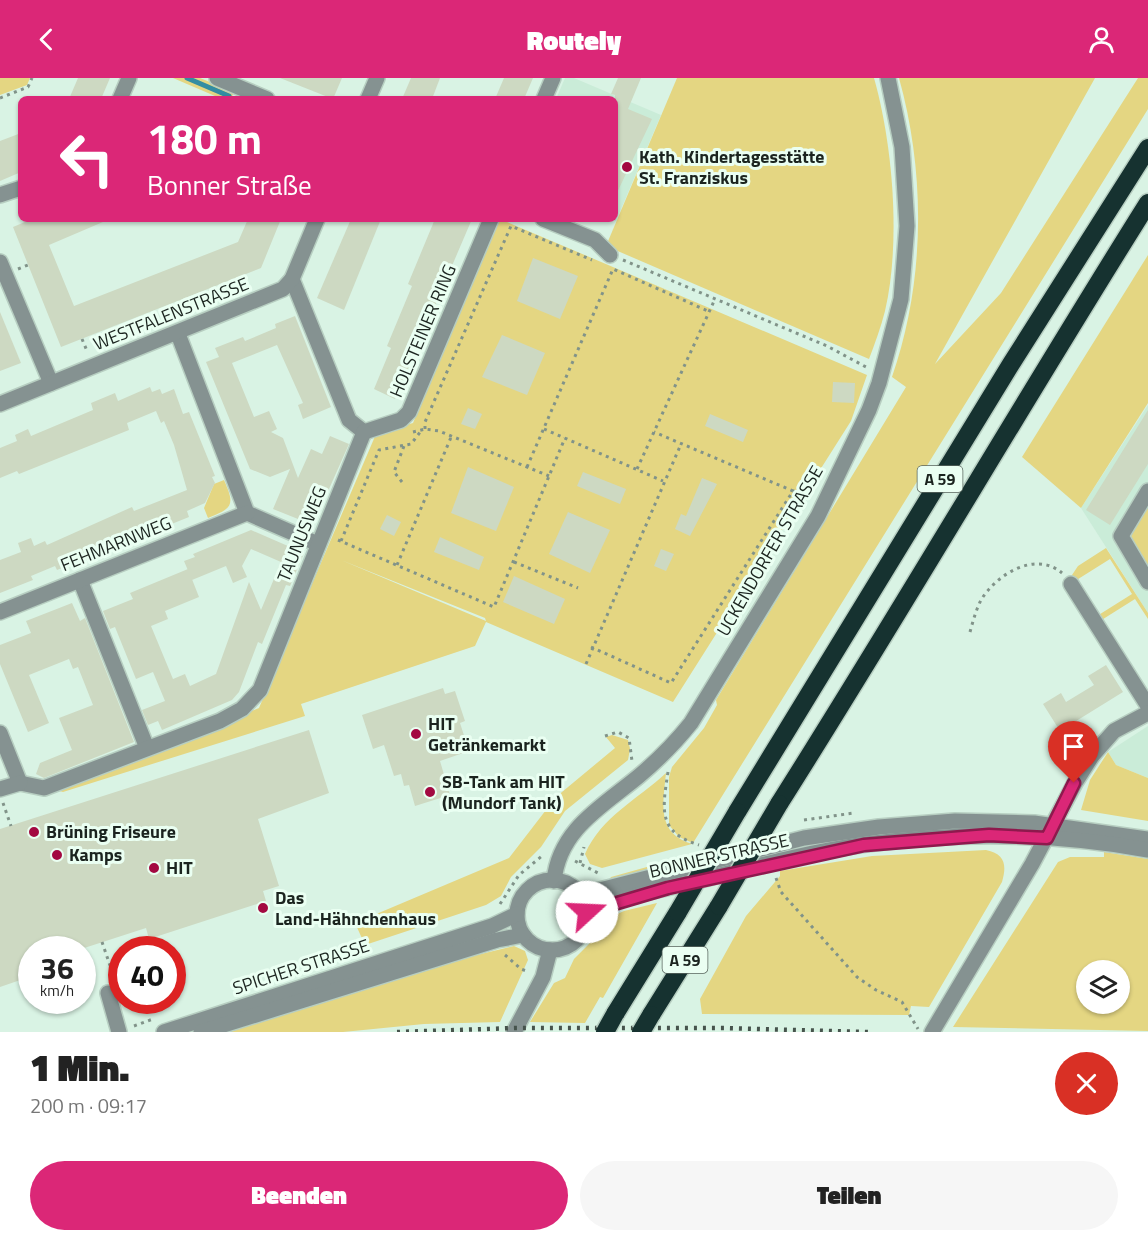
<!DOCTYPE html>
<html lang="de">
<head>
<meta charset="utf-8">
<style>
	:root { --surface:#fff; --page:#f6f6f6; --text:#222; --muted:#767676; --accent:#db2777 }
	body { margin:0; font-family:"Titillium Web",sans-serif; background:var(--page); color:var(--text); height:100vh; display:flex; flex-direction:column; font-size:22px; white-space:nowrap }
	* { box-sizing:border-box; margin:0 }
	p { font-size:20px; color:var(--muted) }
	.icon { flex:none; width:33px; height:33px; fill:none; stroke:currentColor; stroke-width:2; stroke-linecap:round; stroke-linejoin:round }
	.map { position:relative; height:954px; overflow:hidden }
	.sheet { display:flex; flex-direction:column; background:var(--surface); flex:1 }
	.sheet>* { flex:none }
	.top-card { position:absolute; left:18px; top:18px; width:600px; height:126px; border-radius:9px; box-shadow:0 2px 4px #0004; background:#db2777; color:#fff; overflow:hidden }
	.fabs { position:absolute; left:1076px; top:882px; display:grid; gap:12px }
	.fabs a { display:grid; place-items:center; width:54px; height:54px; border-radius:50%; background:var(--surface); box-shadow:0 2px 4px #0004; font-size:30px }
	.speed { position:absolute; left:18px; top:858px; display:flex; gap:12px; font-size:30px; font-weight:700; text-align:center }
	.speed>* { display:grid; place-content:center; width:78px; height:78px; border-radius:50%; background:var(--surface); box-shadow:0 2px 4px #0004; line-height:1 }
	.speed small { font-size:15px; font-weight:400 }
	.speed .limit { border:9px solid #d22; background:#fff; color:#111 }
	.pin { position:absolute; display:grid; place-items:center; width:51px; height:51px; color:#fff; margin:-62px -26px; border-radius:50% 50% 50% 0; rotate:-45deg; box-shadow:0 0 6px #0007 }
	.pin .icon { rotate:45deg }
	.me { position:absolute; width:66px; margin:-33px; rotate:70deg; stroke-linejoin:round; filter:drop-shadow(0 0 4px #0008) }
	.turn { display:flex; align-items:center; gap:21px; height:126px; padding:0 30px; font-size:27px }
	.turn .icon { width:78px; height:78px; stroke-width:2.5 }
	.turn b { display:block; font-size:42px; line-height:51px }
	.round { display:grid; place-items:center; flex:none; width:63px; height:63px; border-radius:32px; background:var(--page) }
	.overview { display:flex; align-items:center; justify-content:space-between; height:102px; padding:0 30px }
	h1 { font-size:36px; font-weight:800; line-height:45px }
	.button { display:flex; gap:12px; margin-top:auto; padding:12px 30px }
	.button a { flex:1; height:69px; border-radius:36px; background:var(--accent); color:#fff; font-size:24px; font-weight:800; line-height:69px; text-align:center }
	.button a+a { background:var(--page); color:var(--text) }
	header { display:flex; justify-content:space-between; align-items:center; height:78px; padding:0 30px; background:var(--accent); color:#fff; font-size:27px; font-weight:800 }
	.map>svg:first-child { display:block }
	.built { fill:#caecd8 }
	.green { fill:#e4d682; fill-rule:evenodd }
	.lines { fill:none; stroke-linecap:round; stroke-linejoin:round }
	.stream { stroke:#348da2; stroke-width:5 }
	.building { fill:#cdd9c2 }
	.minor-casing { stroke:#b7cec1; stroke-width:18 }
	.highway-casing { stroke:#b7cec1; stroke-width:21 }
	.path { stroke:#819389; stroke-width:3; stroke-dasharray:3 4.5; stroke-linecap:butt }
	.minor { stroke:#859291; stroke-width:15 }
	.highway { stroke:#163230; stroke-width:18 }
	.rail { stroke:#46534c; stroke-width:4.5; stroke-dasharray:3 6; stroke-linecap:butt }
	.highway-bridge-casing { stroke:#b7cec1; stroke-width:21; stroke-linecap:butt }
	.highway-bridge { stroke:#163230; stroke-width:18 }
	.route-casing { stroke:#8e194d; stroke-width:15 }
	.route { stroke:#db2777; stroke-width:10 }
	.poi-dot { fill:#a30941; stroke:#eafff2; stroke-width:2 }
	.labels { text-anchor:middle; stroke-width:6; stroke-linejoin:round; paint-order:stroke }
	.shield { fill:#eafff2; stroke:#59665e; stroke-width:1.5 }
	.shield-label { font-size:16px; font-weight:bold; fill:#1b241f }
	.poi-label { font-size:18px; font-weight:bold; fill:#1b241f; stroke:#eafff2; text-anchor:start }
	.street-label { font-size:18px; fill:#1b241f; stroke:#eafff2 }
</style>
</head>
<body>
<header><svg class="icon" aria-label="back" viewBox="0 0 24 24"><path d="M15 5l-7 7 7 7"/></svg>Routely<svg class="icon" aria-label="person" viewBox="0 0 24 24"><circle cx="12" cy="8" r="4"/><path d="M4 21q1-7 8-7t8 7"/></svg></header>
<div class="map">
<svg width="1148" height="954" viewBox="0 0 1148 954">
	<rect width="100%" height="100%" fill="#d9f3e4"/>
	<!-- built -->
	<g class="built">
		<polygon points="565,0 574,0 661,37 616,143 610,141 615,141 615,21 556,21"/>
		<polygon points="1148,327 1148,535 1081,430"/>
		<polygon points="1148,648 1148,700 1116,687 1108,674"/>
	</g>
	<!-- green -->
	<g class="green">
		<polygon points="0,0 30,0 27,7 0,17"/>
		<polygon points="173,0 200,0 234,14 231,21 222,21"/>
		<path d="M677,0H874C893,67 901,165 885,233C881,249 875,265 869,281L606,168Z"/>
		<path d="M899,0H1095L935,286L1001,215L1138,0H1148V31L693,765L679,759L669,747V699L672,689L704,650L717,627L716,622L906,309L892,299C925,204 926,97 899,0Z"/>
		<path d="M500,141L867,297L851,343L673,624L486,544L475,568L301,626L305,638L63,714L56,712L80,701L85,703L100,697L102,692L259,630L376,356L413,345ZM341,482L485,540L486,543Z"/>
		<polygon points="1148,177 1148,325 1081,430 1022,379"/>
		<path d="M224,402C235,427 233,430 208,440L204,430L214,406Z"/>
		<polygon points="1148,425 1148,490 1129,457"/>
		<polygon points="1106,470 1148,535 1148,541 1135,521 1100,543 1097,538 1132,516 1110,481 1075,503 1072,497 1078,488"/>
		<polygon points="612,657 628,662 630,671 628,682 565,733 541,769 511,799 501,818 486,827 365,867 355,845 509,780 556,719 615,670 606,659"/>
		<polygon points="1108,674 1116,687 1148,700 1148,743 1081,732 1090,702"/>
		<path d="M666,695C663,726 656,755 692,766L602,790L590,786L585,776C602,738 637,722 666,695Z"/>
		<path d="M986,772C1005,776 1007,787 1002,804L929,929L911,928L909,937L702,936L700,921L746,838L780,798V793L872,778Z"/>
		<path d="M1104,774L1148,781V953L953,949L1058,784L1070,779H1104ZM1086,892H1119V926H1086Z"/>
		<polygon points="679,780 683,782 682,785 607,805 611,799"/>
		<polygon points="657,825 603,920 600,919 585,945 530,944 554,905 565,900 574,881 590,865 606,841 624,833"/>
		<polygon points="514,868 525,873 528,882 500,944 424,946 343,954 222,954 456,882"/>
	</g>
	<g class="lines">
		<!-- stream -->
		<polyline class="stream" points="187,0 229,18"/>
	</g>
	<!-- building -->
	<g class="building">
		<polygon points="78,0 110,0 101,21 69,21"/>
		<polygon points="280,0 342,0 333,21"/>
		<polygon points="411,0 440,0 432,21 402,21"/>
		<polygon points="504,0 533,0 524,21 495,21"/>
		<polygon points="618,0 641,0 628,31 652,41 615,119 615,17 611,16"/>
		<polygon points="21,55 21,94 0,103 0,63"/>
		<polygon points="32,141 110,141 49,167 74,228 238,164 248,141 281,141 261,190 61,269 13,149"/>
		<polygon points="351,141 381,141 344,232 317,220"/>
		<polygon points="435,141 472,141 395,321 374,311 391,270 387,268 412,208 408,206"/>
		<polygon points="533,180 578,198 560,241 517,223"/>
		<polygon points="0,234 21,285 0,293"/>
		<polygon points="295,238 331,329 303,341 298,327 303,325 277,267 232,285 254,339 269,333 277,351 271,354 283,360 298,400 311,371 322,376 330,358 349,366 313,447 273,431 290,391 270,399 250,391 206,284 219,279 215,270 243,259 245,263 276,250 275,246"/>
		<polygon points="502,257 545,275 527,317 482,299"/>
		<polygon points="833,304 855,305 854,325 832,324"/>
		<polygon points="150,309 152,314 160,311 162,316 174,311 183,336 189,334 215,398 212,399 215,405 205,425 187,433 189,439 57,492 55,488 31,498 33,502 0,515 0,482 21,474 18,465 31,460 34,468 45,463 47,467 132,429 134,433 187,412 174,367 164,343 161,345 156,333 127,345 129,352 19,396 17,393 0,400 0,370 17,363 15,357 28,351 31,358 93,332 91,325 115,315 118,323"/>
		<polygon points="468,330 482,336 475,351 461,346"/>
		<polygon points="1148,332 1148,386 1110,447 1086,432"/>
		<polygon points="710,336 748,352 743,364 705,348"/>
		<polygon points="468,389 514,409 496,453 451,435"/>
		<polygon points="583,394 626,411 620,426 577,408"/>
		<polygon points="702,400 717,406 690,458 675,451 681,436 686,438"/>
		<polygon points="568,434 610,452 590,495 549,476"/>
		<polygon points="387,437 401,444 394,458 380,451"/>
		<polygon points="251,452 304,475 290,508 286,507 262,566 258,564 239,614 232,622 162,652 158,643 148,647 142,632 165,623 153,594 136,601 115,549 110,551 103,533 133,521 130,515 188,491 199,519 165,533 168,541 151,548 173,601 185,596 190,608 216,596 249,504 261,532 281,484 251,471 242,488 247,499 233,505 226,488 192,502 184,483 195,479 193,476"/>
		<polygon points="440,459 484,479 479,492 434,474"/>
		<polygon points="661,471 674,476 666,493 654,488"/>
		<polygon points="514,498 565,521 554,546 503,524"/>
		<polygon points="72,525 80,543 85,540 134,664 44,700 36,696 40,685 72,672 59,640 93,627 78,589 73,591 69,581 29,597 49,645 28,654 0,586 0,567 31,555 26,543"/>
		<polygon points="1106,587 1123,614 1060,653 1043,626 1061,615 1066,624 1094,607 1088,598"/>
		<polygon points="443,610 445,616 455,613 465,643 460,645 469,673 440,683 450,717 415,728 409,707 404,708 401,696 394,698 384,667 373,671 362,637"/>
		<polygon points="309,652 329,715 258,741 279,808 263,813 266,823 149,861 146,850 78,872 32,872 32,898 0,909 0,751"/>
	</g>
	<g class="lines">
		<!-- minor casing -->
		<g class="minor-casing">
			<g id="minor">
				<polyline points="217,0 267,21"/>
				<polyline points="120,21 129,0"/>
				<polyline points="368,21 377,0"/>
				<polyline points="544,21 553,0"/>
				<polyline points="0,117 21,110"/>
				<polyline points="543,141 595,162 610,177"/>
				<polyline points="0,184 51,305"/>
				<polyline points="292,201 349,342 364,354"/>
				<polyline points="178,256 247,435 318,466"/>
				<polyline points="0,326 283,211 292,201 317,141"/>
				<polyline points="364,354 401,342 409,334 491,141"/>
				<polyline points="1148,413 1121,458 1148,504"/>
				<polyline points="80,502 147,670"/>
				<polyline points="1071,506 1148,628"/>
				<polyline points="0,534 247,435"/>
				<polyline points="0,655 20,705"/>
				<polyline points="20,705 44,710 220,643 242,631 260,612 364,354"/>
				<polyline points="0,711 20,705"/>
				<circle cx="552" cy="837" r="35"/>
				<path d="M554,803C559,751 603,728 639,698C658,682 675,665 691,645L818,438L869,332L879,305L901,221L907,148L902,69L888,0"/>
				<polyline points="580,817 804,760 879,749 955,743 1034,745 1148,761"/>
				<path d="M587,834C609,820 665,811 692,804C749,790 807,774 866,766C959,754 1055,755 1148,772"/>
				<polyline points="108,915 119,954"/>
				<polyline points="164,954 492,848 517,836"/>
				<polyline points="201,954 497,862 523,857"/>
				<polyline points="514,954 543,899 550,872"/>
				<polyline points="932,954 1032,786 1075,705 1092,678 1114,653 1148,635"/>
			</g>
		</g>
		<!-- highway casing -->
		<g class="highway-casing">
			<g id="highway">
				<path d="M779,726C905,527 1023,324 1148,125"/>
				<polyline points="737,734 1011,286 1148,70"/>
				<polyline points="615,936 678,834"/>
				<polyline points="651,937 719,828"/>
			</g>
		</g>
		<!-- path -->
		<g class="path">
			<polyline points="0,20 28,9 32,0"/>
			<polyline points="623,182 827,268 866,289"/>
			<polyline points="18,191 28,187"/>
			<polyline points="82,261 87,273"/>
			<polyline points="425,351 425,344 511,148 592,182"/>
			<polyline points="544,351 663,403"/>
			<polyline points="413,354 425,351 439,353 549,398"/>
			<polyline points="527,389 613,191 708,233"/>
			<polyline points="637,391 715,221"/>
			<polyline points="402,404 394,394 404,368"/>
			<polyline points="793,413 812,418"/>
			<polyline points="338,462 494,529 565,360"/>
			<polyline points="341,463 379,372 411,366 421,353"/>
			<polyline points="514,484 578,510"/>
			<polyline points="397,487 452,357"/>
			<path d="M970,554C973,543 976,532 981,522C996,497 1035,472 1062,495"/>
			<polyline points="591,569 671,605 793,413 654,354"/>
			<polyline points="586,586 681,366"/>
			<polyline points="605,658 618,654 629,660 632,683"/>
			<path d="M668,694C662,733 658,754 699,767"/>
			<polyline points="3,725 11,748"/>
			<polyline points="804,742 854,735"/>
			<polyline points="575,783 598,795"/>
			<polyline points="580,785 584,769"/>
			<polyline points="776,800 781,814 857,899 876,912 902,924 918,951"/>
			<polyline points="500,826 519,797 542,778"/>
			<polyline points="102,864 115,902"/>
			<polyline points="505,877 521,891 529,894"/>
			<polyline points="134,948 153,941"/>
		</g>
		<!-- minor -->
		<use href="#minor" class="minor"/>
		<!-- highway -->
		<use href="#highway" class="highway"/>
		<!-- rail -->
		<polyline class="rail" points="397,954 516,950 724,950 868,954"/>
		<!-- highway-bridge casing -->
		<g class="highway-bridge-casing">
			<g id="highway-bridge">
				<polyline points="719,828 779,726"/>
				<polyline points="678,834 737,734"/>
				<polyline points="605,954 615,936"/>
				<polyline points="641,954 651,937"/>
			</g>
		</g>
		<!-- highway-bridge -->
		<use href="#highway-bridge" class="highway-bridge"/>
	</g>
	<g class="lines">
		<!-- route casing -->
		<g class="route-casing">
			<polyline id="route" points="587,834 668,810 864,767 989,757 1047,760 1074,705"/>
		</g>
		<!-- route -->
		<use href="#route" class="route"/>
	</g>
	<!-- markers -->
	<g class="poi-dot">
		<circle cx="627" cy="89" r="6"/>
		<circle cx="416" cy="656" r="6"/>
		<circle cx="430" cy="714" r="6"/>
		<circle cx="34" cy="754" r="6"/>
		<circle cx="57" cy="777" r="6"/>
		<circle cx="154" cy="790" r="6"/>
		<circle cx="263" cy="830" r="6"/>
	</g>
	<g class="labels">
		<!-- shield labels -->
		<g class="shield">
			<rect x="917.5" y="388" width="45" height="26" rx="4.5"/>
			<rect x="662.5" y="869" width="45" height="26" rx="4.5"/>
		</g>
		<g class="shield-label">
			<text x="940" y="407">A 59</text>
			<text x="685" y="888">A 59</text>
		</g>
		<!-- poi labels -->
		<g class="poi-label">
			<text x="639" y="85">Kath. Kindertagesstätte<tspan x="639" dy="21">St. Franziskus</tspan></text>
			<text x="428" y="652">HIT<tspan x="428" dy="21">Getränkemarkt</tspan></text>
			<text x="442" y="710">SB-Tank am HIT<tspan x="442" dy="21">(Mundorf Tank)</tspan></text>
			<text x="46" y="760">Brüning Friseure</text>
			<text x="69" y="783">Kamps</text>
			<text x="166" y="796">HIT</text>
			<text x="275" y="826">Das<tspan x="275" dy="21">Land-Hähnchenhaus</tspan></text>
		</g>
		<!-- street labels -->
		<g class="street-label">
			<text transform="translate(171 236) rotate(-22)" y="6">WESTFALENSTRASSE</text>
			<text transform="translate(423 253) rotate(-67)" y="6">HOLSTEINER RING</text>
			<text transform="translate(302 456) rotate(-68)" y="6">TAUNUSWEG</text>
			<text transform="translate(116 466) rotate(-22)" y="6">FEHMARNWEG</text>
			<text transform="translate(770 473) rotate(-60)" y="6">UCKENDORFER STRASSE</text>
			<text transform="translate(719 778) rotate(-13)" y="6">BONNER STRASSE</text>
			<text transform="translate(301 889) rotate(-18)" y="6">SPICHER STRASSE</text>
		</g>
	</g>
</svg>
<div class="fabs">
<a><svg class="icon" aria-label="layers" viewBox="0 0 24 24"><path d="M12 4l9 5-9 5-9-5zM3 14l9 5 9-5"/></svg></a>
</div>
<div class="speed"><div>36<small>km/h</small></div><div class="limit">40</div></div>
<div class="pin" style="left:1074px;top:705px;background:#d93025"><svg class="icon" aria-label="arrive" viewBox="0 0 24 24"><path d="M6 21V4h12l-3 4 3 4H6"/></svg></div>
<svg class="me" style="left:587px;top:834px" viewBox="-20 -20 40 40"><circle r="19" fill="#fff"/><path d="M0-13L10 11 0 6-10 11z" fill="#db2777"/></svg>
<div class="top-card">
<div class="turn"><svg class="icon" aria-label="left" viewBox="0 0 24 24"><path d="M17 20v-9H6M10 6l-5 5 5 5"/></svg><div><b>180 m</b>Bonner Straße</div></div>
</div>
</div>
<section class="sheet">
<div class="overview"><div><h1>1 Min.</h1><p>200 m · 09:17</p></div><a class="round" style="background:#d93025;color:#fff"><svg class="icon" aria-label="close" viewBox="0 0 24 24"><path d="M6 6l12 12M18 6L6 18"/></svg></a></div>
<div class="button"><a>Beenden</a><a>Teilen</a></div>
</section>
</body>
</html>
